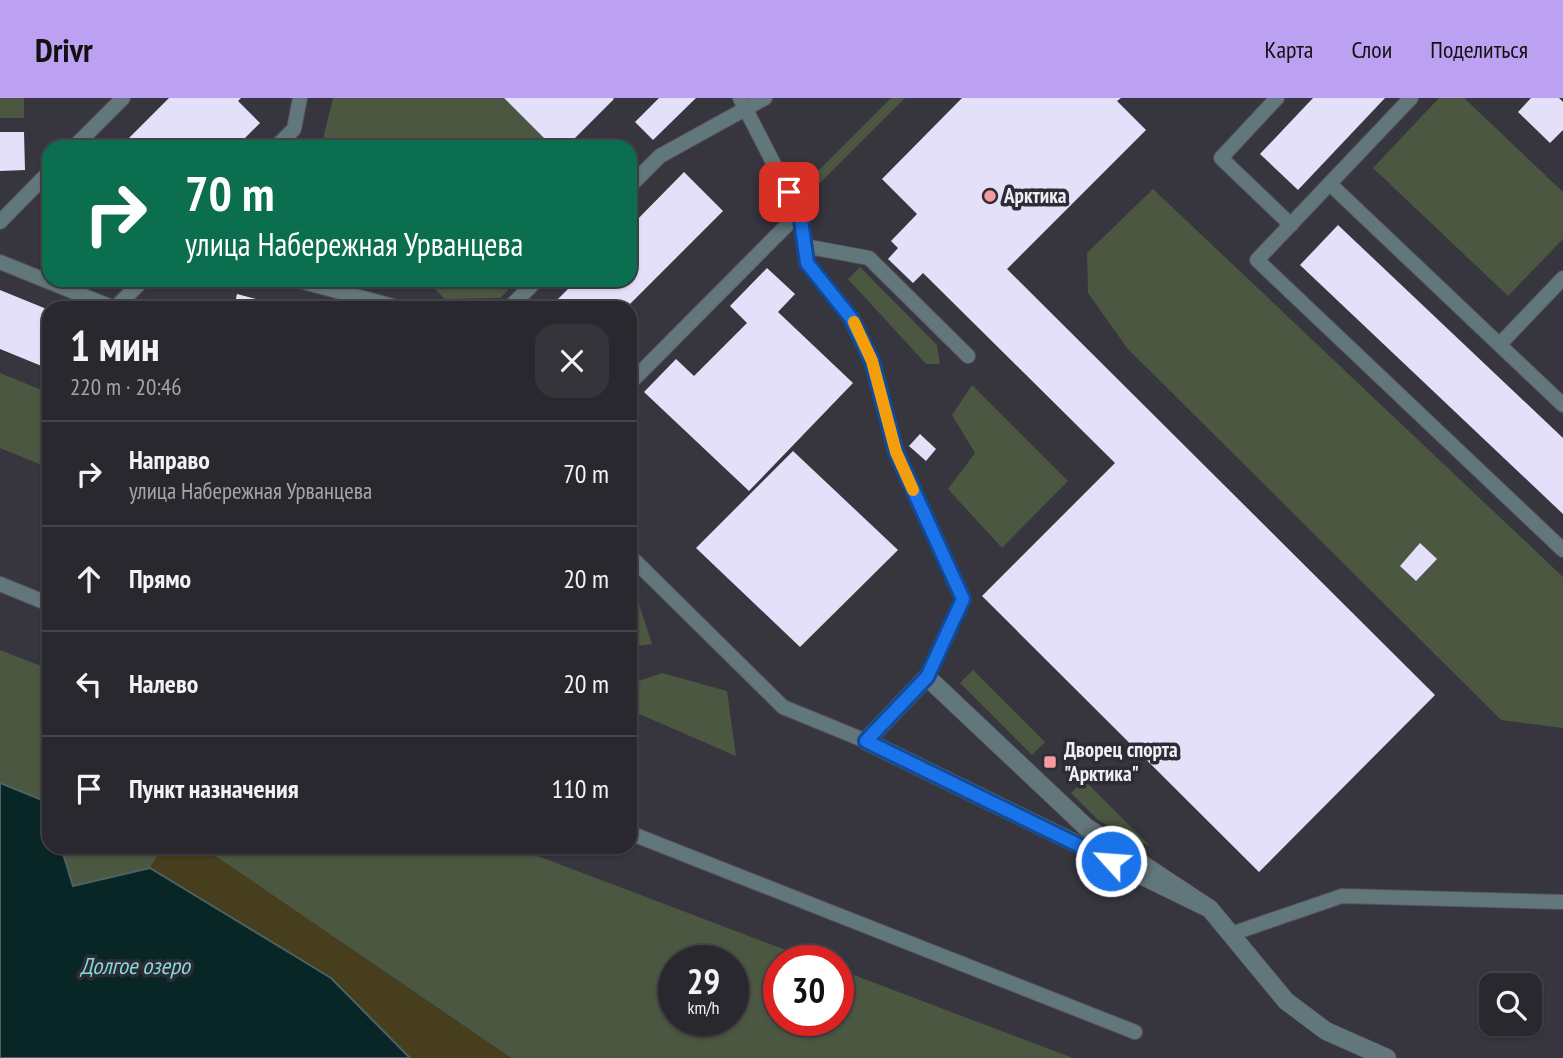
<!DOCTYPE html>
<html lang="ru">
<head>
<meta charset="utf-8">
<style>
	:root { --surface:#29282e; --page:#35343a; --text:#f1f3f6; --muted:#a5a6aa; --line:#45444a; --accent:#bca0f2 }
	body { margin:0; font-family:"PT Sans Narrow",sans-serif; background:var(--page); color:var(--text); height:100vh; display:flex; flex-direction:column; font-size:26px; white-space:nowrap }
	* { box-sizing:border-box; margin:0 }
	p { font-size:23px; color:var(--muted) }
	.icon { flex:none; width:38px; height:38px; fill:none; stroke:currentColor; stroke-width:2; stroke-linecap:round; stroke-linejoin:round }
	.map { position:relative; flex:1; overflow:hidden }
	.sheet { position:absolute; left:42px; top:203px; width:595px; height:553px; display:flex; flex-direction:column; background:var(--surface); border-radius:21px; box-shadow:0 2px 5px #0004,0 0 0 2px var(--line) }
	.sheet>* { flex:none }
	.hud { position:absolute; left:42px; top:42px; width:595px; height:147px; border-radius:21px; box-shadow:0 2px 5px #0004,0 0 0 2px var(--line); background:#0b6e4f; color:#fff; overflow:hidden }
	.tools { position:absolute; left:1479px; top:875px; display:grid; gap:14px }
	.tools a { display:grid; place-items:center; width:63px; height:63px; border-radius:14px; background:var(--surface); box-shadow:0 2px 5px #0004,0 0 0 2px var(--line); font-size:35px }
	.speed { position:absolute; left:658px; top:847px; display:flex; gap:14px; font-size:35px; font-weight:700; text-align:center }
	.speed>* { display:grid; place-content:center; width:91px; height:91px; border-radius:50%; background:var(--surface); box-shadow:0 2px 5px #0004,0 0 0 2px var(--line); line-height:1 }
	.speed small { font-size:18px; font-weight:400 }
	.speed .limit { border:10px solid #d22; background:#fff; color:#111 }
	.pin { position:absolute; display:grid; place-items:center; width:60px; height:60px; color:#fff; margin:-30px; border-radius:14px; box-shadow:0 4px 10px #0006 }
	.me { position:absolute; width:77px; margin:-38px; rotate:296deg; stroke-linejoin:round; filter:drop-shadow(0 0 5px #0008) }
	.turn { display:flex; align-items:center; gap:24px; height:147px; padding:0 28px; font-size:32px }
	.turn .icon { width:91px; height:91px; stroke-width:2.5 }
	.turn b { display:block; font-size:49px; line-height:60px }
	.round { display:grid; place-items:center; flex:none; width:74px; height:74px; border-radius:21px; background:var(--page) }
	.overview { display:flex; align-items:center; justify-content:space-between; height:119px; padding:0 28px }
	h1 { font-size:42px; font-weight:700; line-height:52px }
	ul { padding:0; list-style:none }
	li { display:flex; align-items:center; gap:21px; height:105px; padding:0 28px; border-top:2px solid var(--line) }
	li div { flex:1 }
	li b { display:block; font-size:26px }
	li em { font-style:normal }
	header { display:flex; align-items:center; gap:42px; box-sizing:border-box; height:98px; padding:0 35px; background:var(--accent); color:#111 }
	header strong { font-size:33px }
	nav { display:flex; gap:38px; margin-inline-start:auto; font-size:24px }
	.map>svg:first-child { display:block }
	.green { fill:#4b5740; fill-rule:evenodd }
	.sand { fill:#473e1e }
	.water { fill:#092626; stroke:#4e6264; stroke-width:2 }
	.building { fill:#e4e0f9 }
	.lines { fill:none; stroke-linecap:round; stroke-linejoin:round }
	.lane-casing { stroke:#55535b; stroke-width:16 }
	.street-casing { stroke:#55535b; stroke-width:19 }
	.lane { stroke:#62777b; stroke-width:14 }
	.street { stroke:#62777b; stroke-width:18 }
	.route-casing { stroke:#114b97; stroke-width:18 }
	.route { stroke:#1a73e8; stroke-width:12 }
	.slow { stroke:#f59e0b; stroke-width:12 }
	.poi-dot { fill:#f49aa1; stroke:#2d2b34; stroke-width:2.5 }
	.labels { text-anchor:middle; stroke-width:7; stroke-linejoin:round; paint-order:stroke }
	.poi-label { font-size:21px; font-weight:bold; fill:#f0eff5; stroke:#2d2b34; text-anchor:start }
	.water-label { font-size:23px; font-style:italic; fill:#81dbdc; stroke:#2d2b34 }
</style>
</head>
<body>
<header>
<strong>Drivr</strong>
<nav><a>Карта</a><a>Слои</a><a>Поделиться</a></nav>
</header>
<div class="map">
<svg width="1563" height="960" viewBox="0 0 1563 960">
	<rect width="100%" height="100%" fill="#37353e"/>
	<!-- green -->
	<g class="green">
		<rect x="0" y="0" width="24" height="20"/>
		<polygon points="333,0 504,0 553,49 321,49"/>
		<polygon points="891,0 905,0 814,91 808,83"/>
		<polygon points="1439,0 1464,0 1563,94 1563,141 1508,198 1373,70"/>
		<polygon points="1153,91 1563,479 1563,630 1501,622 1127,250 1088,195 1087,155"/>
		<polygon points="860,169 937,247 940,266 926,266 848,181"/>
		<polygon points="426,182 518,182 500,200 445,201"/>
		<polygon points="0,275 49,295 49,370 0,350"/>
		<polygon points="972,287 1068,383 1002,450 948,391 975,355 952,317"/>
		<polygon points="630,488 633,488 652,546 630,549"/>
		<polygon points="0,552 49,571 49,710 47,703 0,685"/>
		<polygon points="973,572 1045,644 1032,657 960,585"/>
		<polygon points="662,575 727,593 736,658 630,612 630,586"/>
		<polygon points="1084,682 1151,749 1098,722 1071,695"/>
		<polygon points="61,749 163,749 150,770 73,788"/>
		<path d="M202,749H514L815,863H779V922H838V871L1073,960H511ZM674,863H733V922H674Z"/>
	</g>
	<!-- sand -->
	<polygon class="sand" points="163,749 202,749 511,960 410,960 331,879 150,770"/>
	<!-- water -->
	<polygon class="water" points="0,685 47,704 49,749 61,749 73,788 150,770 331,880 410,960 0,960"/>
	<!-- building -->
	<g class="building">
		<polygon points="169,0 241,0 238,3 260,25 236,49 120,49"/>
		<polygon points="504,0 613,0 614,1 566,49 553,49"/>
		<polygon points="659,0 696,0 653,42 635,24"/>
		<polygon points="962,0 1121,0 1117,3 1146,32 1007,171 1435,597 1259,774 982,498 1115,365 923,175 913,185 888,161 898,150 891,143 917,116 882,81"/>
		<polygon points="1313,0 1385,0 1298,92 1260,56"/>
		<polygon points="1531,0 1559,0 1563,4 1563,32 1550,45 1518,14"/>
		<polygon points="0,34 24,34 25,72 0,73"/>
		<polygon points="684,74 723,113 626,210 549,210 577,182 630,182 630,129"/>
		<polygon points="1338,127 1563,340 1563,416 1300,167"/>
		<polygon points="767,170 795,196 778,214 853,285 749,393 644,294 676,261 694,278 747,225 730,208"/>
		<polygon points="0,192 49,212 49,271 0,251"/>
		<polygon points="237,196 287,209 287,210 234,210"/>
		<polygon points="920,336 936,351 926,363 909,348"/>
		<polygon points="793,353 898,452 800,549 696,450"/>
		<polygon points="1420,445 1437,461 1416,483 1400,468"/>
	</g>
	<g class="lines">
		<!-- lane casing -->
		<g class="lane-casing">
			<g id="lane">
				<polyline points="740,0 799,115 807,165 851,220 872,263 896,354 963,501 927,579"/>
				<polyline points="1277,0 1221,60 1291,127"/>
				<polyline points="1411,0 1257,162 1563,452"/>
				<polyline points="74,49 123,0"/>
				<polyline points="276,49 294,31 300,0"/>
				<polyline points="1330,86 1563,307"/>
				<polyline points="630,88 660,58 765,0"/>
				<polyline points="0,124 49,74"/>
				<polyline points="804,148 869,160 968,258"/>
				<polyline points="0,164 114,210"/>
				<polyline points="296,182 400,210"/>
				<polyline points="115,210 143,182"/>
				<polyline points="509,210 537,182"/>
				<polyline points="1500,246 1563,180"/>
				<polyline points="630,285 799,115"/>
				<polyline points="630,458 783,609 866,643"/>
				<polyline points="0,486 49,506"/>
				<polyline points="630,735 1135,934"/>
				<polyline points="1231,836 1342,798 1563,804"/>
			</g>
		</g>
		<!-- street casing -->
		<g class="street-casing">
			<polyline id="street" points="1210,811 866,643 927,579 1086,729 1210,811 1286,903 1326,933 1387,960"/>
		</g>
		<!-- lane -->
		<use href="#lane" class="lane"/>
		<!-- street -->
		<use href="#street" class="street"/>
	</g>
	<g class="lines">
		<!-- route casing -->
		<g class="route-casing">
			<polyline id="route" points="789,94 800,115 807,165 851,220 872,263 896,354 963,501 927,579 866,643 1111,763"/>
		</g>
		<!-- route -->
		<use href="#route" class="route"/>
		<!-- slow -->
		<polyline class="slow" points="854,224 872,263 896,354 913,392"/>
	</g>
	<!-- markers -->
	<g class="poi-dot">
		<circle cx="990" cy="98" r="7"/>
		<rect x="1043" y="657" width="14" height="14" rx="3.5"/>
	</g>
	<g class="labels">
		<!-- poi labels -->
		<g class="poi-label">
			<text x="1004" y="105">Арктика</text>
			<text x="1064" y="659">Дворец спорта<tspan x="1064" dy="24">"Арктика"</tspan></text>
		</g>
		<!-- water labels -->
		<g class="water-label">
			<text x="135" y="876">Долгое озеро</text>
		</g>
	</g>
</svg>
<div class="tools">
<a><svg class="icon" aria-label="search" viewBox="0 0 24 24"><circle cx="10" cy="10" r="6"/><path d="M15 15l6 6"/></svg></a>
</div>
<div class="speed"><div>29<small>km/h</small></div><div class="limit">30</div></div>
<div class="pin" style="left:789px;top:94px;background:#d93025"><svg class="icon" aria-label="arrive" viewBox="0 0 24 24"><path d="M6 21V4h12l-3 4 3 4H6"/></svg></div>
<svg class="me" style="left:1111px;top:763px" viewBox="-20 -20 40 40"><circle r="17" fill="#1a73e8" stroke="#fff" stroke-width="3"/><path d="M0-11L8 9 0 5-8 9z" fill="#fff"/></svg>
<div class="hud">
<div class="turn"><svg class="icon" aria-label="right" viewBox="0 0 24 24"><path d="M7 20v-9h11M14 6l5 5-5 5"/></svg><div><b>70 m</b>улица Набережная Урванцева</div></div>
</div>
<section class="sheet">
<div class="overview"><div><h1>1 мин</h1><p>220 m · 20:46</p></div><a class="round"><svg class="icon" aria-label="close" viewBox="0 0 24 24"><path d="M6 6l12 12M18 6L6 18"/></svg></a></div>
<ul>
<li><svg class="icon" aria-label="right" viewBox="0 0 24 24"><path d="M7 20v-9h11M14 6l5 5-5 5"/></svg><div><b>Направо</b><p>улица Набережная Урванцева</p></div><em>70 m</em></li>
<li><svg class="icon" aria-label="ahead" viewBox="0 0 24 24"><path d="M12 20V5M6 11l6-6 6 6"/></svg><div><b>Прямо</b></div><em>20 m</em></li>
<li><svg class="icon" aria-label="left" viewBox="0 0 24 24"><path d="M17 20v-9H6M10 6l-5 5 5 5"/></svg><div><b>Налево</b></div><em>20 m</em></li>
<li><svg class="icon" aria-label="arrive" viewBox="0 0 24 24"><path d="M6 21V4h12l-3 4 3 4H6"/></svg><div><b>Пункт назначения</b></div><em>110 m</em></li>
</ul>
</section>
</div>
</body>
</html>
